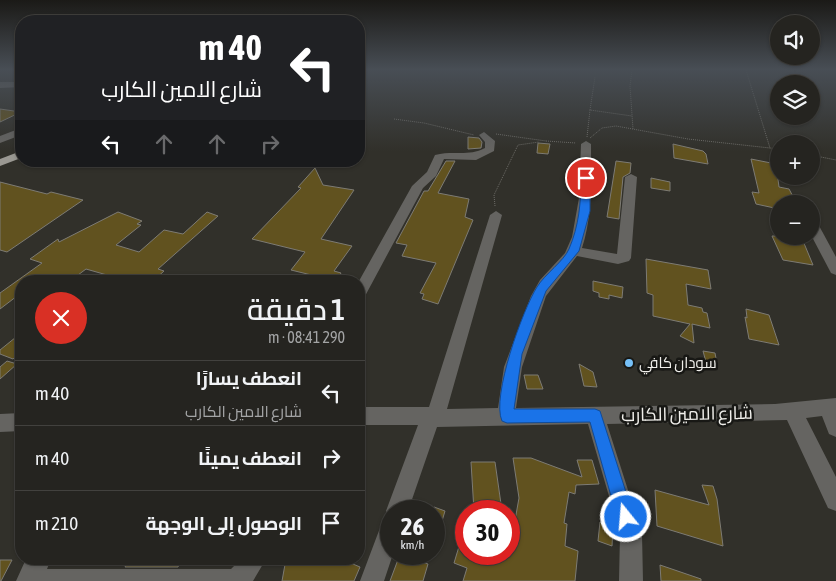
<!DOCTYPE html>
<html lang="ar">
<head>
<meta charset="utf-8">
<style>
	:root { --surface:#252420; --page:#31302d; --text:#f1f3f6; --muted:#a3a4a5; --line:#42413e }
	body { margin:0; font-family:"Asap Condensed",Cairo,sans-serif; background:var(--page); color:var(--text); direction:rtl; height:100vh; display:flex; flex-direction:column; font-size:19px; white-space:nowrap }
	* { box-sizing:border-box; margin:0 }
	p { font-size:16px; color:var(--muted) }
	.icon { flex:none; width:28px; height:28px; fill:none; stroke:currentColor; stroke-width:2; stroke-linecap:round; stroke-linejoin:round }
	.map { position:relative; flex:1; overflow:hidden; direction:ltr }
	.panel { position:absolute; left:15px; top:275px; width:350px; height:290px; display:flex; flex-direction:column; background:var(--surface); border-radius:20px; box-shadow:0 1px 4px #0004,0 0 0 1px var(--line); direction:rtl }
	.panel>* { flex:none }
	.banner { position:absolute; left:15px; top:15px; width:350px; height:152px; border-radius:20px; box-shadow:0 1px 4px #0004,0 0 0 1px var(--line); direction:rtl; background:#202124; color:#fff; overflow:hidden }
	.controls { position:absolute; left:770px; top:15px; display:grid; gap:10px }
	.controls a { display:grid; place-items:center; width:50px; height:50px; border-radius:50%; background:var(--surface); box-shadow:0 1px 4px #0004,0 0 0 1px var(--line); font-size:25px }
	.speed { position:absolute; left:380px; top:500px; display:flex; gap:10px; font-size:25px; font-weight:700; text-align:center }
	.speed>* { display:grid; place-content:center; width:65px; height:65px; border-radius:50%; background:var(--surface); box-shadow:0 1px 4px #0004,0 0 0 1px var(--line); line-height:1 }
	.speed small { font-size:12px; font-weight:400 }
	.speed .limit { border:8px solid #d22; background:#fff; color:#111 }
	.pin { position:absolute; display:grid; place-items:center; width:42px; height:42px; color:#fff; margin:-21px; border:2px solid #fff; border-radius:50%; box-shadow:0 1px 5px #0007 }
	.me { position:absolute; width:55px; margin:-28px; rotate:343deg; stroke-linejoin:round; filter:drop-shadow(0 0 4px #0008) }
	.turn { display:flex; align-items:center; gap:18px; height:105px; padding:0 20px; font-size:22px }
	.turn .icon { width:65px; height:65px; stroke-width:2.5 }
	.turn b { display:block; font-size:35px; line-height:42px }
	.lanes { display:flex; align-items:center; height:48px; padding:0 20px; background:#0003; justify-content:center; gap:25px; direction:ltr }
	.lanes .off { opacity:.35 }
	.round { display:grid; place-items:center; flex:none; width:52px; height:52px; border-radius:26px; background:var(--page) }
	.summary { display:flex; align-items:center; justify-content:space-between; height:85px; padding:0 20px }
	h1 { font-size:30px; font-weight:600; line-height:38px }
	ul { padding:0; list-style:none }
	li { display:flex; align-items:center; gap:15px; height:65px; padding:0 20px; border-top:1px solid var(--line) }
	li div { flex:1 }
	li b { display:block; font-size:19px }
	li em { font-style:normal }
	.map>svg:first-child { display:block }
	.building { fill:#61521f; stroke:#7d7b74 }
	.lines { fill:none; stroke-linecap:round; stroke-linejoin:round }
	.path { stroke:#6d6c67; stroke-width:1; stroke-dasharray:1 1; stroke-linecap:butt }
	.minor { fill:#656461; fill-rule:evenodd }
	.major { fill:#9a9892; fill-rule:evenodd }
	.route { fill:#1a73e8; stroke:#114b97 }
	.poi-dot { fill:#76c0f7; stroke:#181815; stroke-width:2 }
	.labels { text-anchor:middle; stroke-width:5; stroke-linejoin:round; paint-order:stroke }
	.poi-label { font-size:15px; fill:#f0efeb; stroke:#181815; text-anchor:start }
	.near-street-label { font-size:18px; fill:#f0efeb; stroke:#181815 }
</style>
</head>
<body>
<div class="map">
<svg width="836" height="581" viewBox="0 0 836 581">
	<rect width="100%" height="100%" fill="#31302a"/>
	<!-- building -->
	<g class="building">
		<polygon points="0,109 21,112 0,122"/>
		<polygon points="468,137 479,138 482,142 481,148 468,149"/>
		<polygon points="538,143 550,144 548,154 537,153"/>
		<polygon points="673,144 703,151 706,154 708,164 674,158"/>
		<polygon points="751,159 776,164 779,187 789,189 797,204 779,204 779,209 756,204 752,192 759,193"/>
		<polygon points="446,161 455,161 438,193 469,199 465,217 473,220 438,304 422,299 424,294 420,293 436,263 402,256 407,245 396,243 424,191 428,191"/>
		<polygon points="616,161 631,163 630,173 623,177 619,219 607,217"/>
		<polygon points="315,168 323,185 354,190 321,239 352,246 334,271 341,273 336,281 291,270 305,252 252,239 301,188 298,187"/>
		<polygon points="651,178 670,182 670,191 651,188"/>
		<polygon points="0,182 47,194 51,192 83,200 7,252 0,250"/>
		<polygon points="118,212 142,221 137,224 141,225 116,245 139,252 164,230 183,234 207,212 218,216 158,269 164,271 153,281 128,281 86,269 70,281 21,281 21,293 0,309 0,293 42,263 30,259 58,239 59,242"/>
		<polygon points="772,236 801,236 813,265 783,260"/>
		<polygon points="646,259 708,270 711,289 686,284 688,305 702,308 703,312 707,313 710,328 692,324 694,343 680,336 690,324 653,316 653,295 647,293"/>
		<polygon points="593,281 623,287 622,298 609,295 609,299 599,297 599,293 593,291"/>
		<polygon points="746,309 769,315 779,345 749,339 745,317 747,318"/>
		<polygon points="21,333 21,352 13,359 0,354 0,350"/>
		<polygon points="703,351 715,353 717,364 706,362"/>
		<polygon points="7,361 17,364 0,379 0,367"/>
		<polygon points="579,364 593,372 597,387 584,386"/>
		<polygon points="524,375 538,375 543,389 527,389"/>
		<polygon points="513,458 531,458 582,477 577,460 592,460 599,484 576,485 575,494 569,492 564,523 567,524 565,546 578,551 575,581 463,581 467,568 454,563 464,530 466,530 466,554 509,554 519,498"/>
		<polygon points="471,462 495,462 502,511 474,511"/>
		<polygon points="702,485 713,486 717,499 723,546 657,526 655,490 709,505"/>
		<polygon points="434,507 445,511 436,541 434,541"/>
		<polygon points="600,522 613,527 612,546 598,541"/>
		<polygon points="399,557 405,560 406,557 428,564 423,581 390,581"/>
		<polygon points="129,559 181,559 178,567 125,567"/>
		<polygon points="286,559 341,559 360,567 354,581 282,581"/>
		<polygon points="0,560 12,560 1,581 0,581"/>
		<polygon points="660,565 701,579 701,581 661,581"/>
	</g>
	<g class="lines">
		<!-- path -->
		<g class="path">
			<polyline points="632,70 630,86 633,129"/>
			<polyline points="746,70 770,148 779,149"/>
			<polyline points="590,110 595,77"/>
			<polyline points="394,119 424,123 474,135"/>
			<polyline points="496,134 546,141"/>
			<polyline points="587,137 590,110 632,116"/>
			<polyline points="590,138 602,128 616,126 688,139 770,148"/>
			<polyline points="546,141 576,143"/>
			<polyline points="811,155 836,160"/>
			<polyline points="495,206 494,195 518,145 539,142"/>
		</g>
		<!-- minor -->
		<g class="minor">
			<polygon points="0,82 21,82 21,87 0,88"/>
			<polygon points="21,128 21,135 0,143 0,136"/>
			<path d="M484,132L495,141L494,151L476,160L444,159L436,176L423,188L364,298L359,299V281L412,186L427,172L435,155C454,150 468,157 485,148V142L479,135Z"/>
			<path d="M586,141L591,144C591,179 593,214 582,248L617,254L625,177L631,174L637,177L631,258L629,261L618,264L577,256L546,296L522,367L516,408L775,404L836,398V437L829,434L822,416L806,418L836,477V511L828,508L787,420L607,424L642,534L643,581H619L620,534L588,424L437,427L408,511H391V554H393L384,581H360L383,520L389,518L386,511L418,425H359V407H429L490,215L496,211L502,215L447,409L498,408L504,367L531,296L540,280L565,253L572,237L579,198L581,144Z"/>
			<polygon points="811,218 817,222 836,257 836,275 831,273 811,235"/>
			<polygon points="21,413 21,431 0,432 0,414"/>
			<polygon points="26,559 51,559 47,569 231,569 241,559 266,559 253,581 16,581"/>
		</g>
		<!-- major -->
		<polygon class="major" points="21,151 21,158 0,166 0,159"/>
	</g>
	<!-- sky -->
	<linearGradient id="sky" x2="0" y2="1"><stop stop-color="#1b1a17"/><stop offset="0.46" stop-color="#484e55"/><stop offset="1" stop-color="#484e55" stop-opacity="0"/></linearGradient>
	<rect width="836" height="151" fill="url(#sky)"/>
	<!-- route -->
	<path class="route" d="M586,175L590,178V211L579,251L546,291L522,354L514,409H595L600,411L634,517L632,523L626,525L620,523L617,517L590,422L507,423L502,421C491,397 523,309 537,287C545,274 564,261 569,249C579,226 581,202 581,178Z"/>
	<!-- markers -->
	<circle class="poi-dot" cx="629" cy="363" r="5"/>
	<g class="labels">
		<!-- poi labels -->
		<g class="poi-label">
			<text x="639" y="368">سودان كافي</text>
		</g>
		<!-- near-street labels -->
		<g class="near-street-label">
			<text transform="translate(687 414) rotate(-1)" y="6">شارع الامين الكارب</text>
		</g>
	</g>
</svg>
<div class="controls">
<a><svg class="icon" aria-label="sound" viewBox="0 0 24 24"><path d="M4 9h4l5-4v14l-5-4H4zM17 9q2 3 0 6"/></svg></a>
<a><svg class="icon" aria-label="layers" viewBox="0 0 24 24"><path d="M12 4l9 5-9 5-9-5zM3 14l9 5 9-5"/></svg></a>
<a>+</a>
<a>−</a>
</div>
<div class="speed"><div>26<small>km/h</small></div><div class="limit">30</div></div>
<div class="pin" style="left:586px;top:178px;background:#d93025"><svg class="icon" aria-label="arrive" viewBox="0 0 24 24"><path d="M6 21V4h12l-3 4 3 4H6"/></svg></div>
<svg class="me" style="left:626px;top:517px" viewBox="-20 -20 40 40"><circle r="17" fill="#1a73e8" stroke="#fff" stroke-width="3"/><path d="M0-11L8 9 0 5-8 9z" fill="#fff"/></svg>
<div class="banner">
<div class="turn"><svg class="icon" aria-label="left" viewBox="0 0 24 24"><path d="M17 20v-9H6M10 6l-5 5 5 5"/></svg><div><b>40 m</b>شارع الامين الكارب</div></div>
<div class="lanes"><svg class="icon" aria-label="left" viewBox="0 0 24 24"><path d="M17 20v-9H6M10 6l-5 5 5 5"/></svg><svg class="icon off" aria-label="ahead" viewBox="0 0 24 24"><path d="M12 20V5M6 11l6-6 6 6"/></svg><svg class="icon off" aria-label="ahead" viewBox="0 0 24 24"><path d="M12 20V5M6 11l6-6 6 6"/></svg><svg class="icon off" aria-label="right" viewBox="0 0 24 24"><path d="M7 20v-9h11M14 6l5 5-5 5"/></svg></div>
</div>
<section class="panel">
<div class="summary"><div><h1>1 دقيقة</h1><p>290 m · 08:41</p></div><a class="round" style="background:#d93025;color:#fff"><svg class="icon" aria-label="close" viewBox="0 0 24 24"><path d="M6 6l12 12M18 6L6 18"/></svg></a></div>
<ul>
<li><svg class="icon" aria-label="left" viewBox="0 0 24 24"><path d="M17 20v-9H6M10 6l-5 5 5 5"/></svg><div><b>انعطف يسارًا</b><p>شارع الامين الكارب</p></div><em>40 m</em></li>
<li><svg class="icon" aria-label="right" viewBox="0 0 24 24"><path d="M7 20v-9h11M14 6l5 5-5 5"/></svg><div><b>انعطف يمينًا</b></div><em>40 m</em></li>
<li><svg class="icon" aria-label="arrive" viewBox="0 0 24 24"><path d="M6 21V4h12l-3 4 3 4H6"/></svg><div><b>الوصول إلى الوجهة</b></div><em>210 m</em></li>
</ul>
</section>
</div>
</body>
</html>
